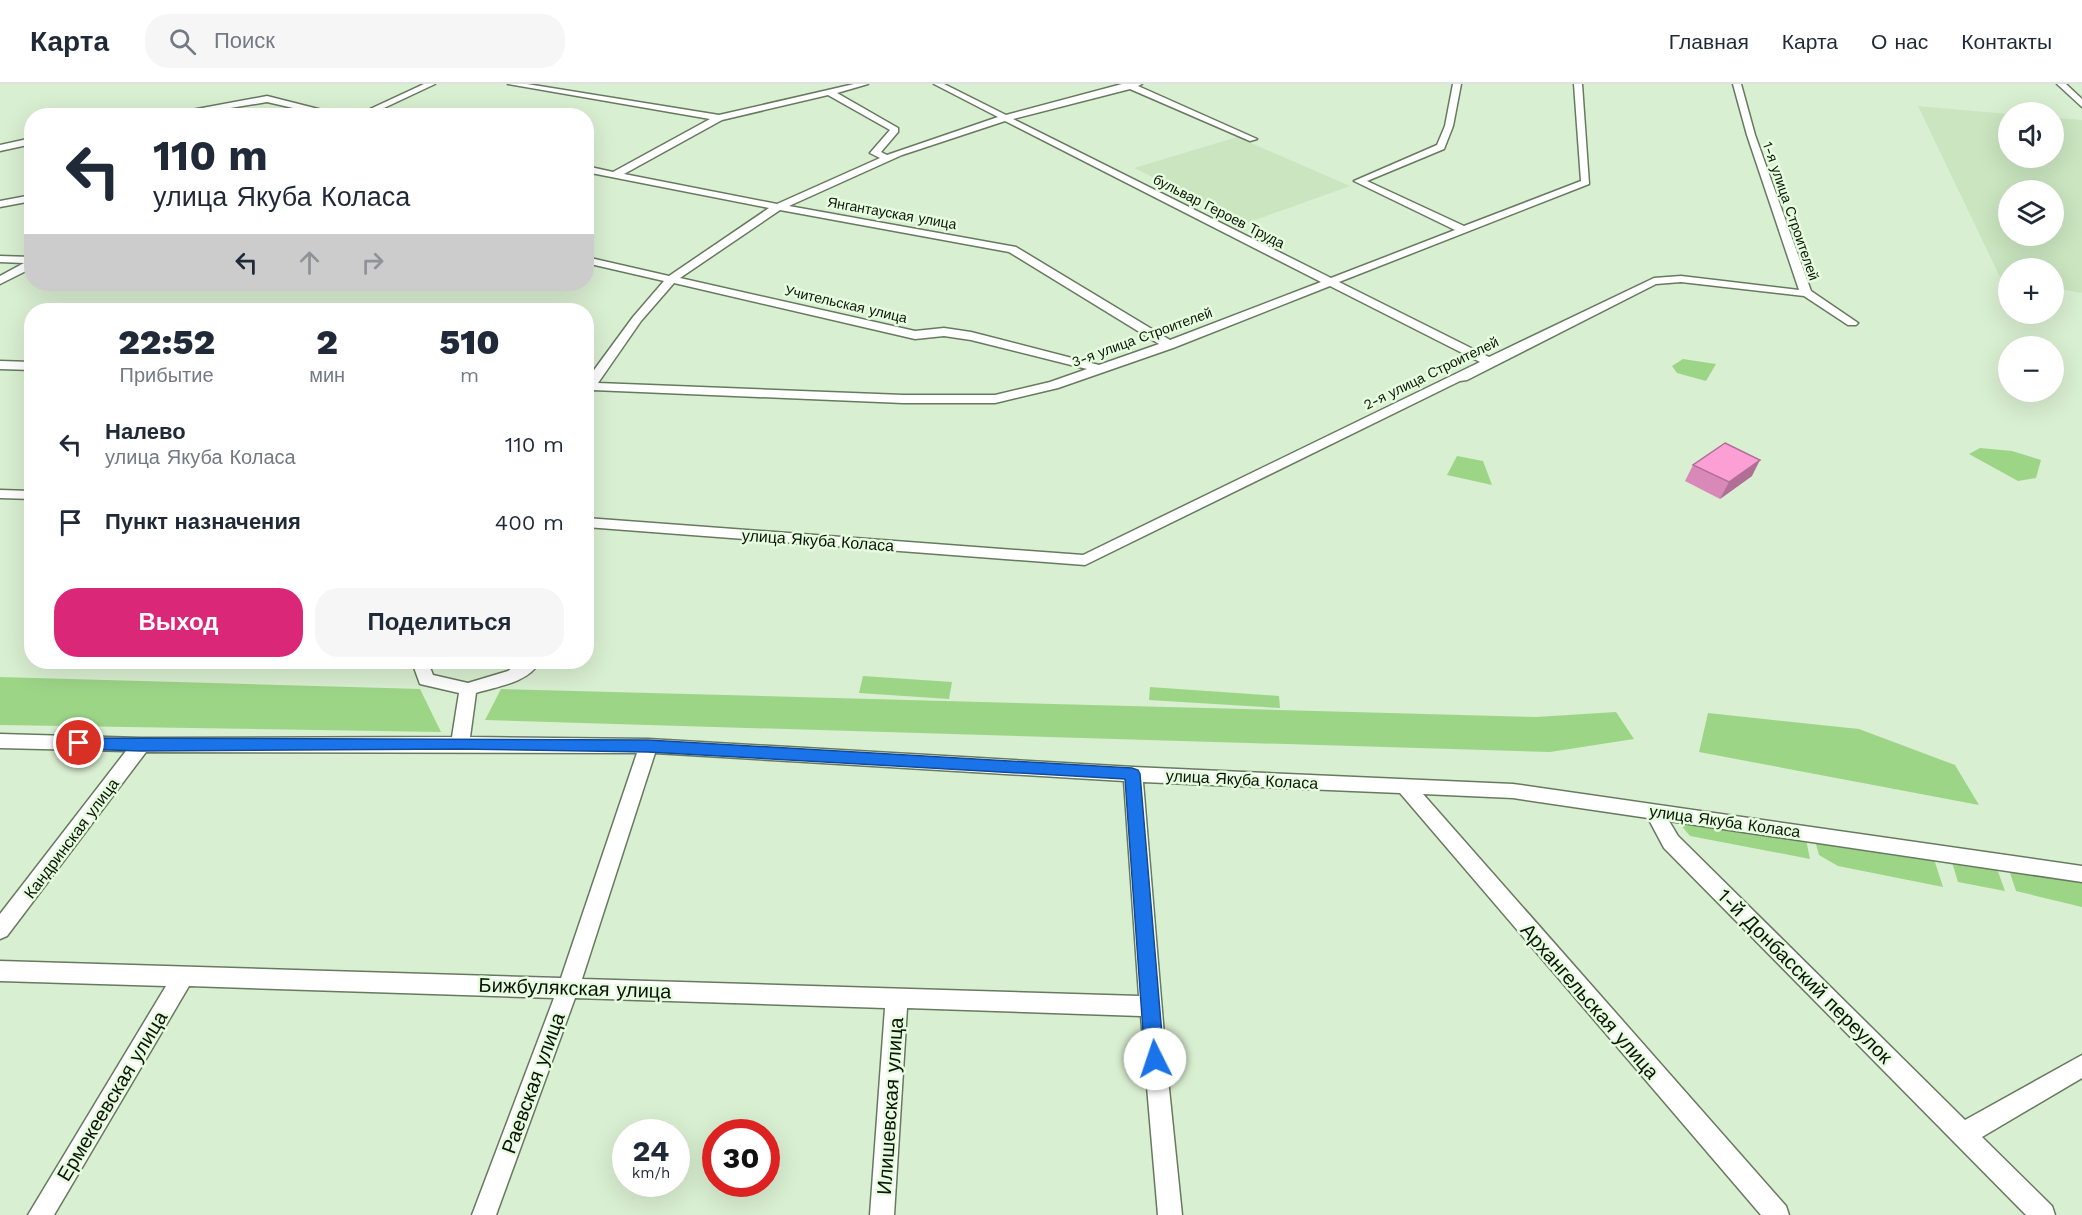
<!DOCTYPE html>
<html lang="ru">
<head>
<meta charset="utf-8">
<style>
	:root { --surface:#fff; --page:#f6f6f7; --text:#1f2937; --muted:#747a83; --line:#e0e1e3; --accent:#db2777 }
	body { margin:0; font-family:"Work Sans",sans-serif; background:var(--page); color:var(--text); height:100vh; display:flex; flex-direction:column; font-size:22px; white-space:nowrap }
	* { box-sizing:border-box; margin:0 }
	p { font-size:20px; color:var(--muted) }
	.icon { flex:none; width:33px; height:33px; fill:none; stroke:currentColor; stroke-width:2; stroke-linecap:round; stroke-linejoin:round }
	.map { position:relative; flex:1; overflow:hidden }
	.side { position:absolute; left:24px; top:219px; width:570px; height:366px; display:flex; flex-direction:column; background:var(--surface); border-radius:24px; box-shadow:0 6px 24px #0002 }
	.side>* { flex:none }
	.top-card { position:absolute; left:24px; top:24px; width:570px; height:183px; border-radius:24px; box-shadow:0 6px 24px #0002; background:#fff; color:var(--text); overflow:hidden }
	.controls { position:absolute; left:1998px; top:18px; display:grid; gap:12px }
	.controls a { display:grid; place-items:center; width:66px; height:66px; border-radius:50%; background:var(--surface); box-shadow:0 6px 24px #0002; font-size:30px }
	.speed { position:absolute; left:612px; top:1035px; display:flex; gap:12px; font-size:30px; font-weight:700; text-align:center }
	.speed>* { display:grid; place-content:center; width:78px; height:78px; border-radius:50%; background:var(--surface); box-shadow:0 6px 24px #0002; line-height:1 }
	.speed small { font-size:15px; font-weight:400 }
	.speed .limit { border:9px solid #d22; background:#fff; color:#111 }
	.pin { position:absolute; display:grid; place-items:center; width:51px; height:51px; color:#fff; margin:-26px; border:3px solid #fff; border-radius:50%; box-shadow:0 2px 6px #0007 }
	.me { position:absolute; width:66px; margin:-33px; rotate:356deg; stroke-linejoin:round; filter:drop-shadow(0 0 4px #0008) }
	.turn { display:flex; align-items:center; gap:21px; height:126px; padding:0 30px; font-size:27px }
	.turn .icon { width:78px; height:78px; stroke-width:2.5 }
	.turn b { display:block; font-size:42px; line-height:51px }
	.lanes { display:flex; align-items:center; height:57px; padding:0 30px; background:#0003; justify-content:center; gap:30px; direction:ltr }
	.lanes .off { opacity:.35 }
	.eta { display:flex; justify-content:space-evenly; align-items:center; height:102px; text-align:center }
	.eta b { font-size:36px; font-weight:800; line-height:42px }
	.primary-button { display:flex; gap:12px; margin-top:auto; padding:12px 30px }
	.primary-button a { flex:1; height:69px; border-radius:24px; background:var(--accent); color:#fff; font-size:24px; font-weight:800; line-height:69px; text-align:center }
	.primary-button a+a { background:var(--page); color:var(--text) }
	ul { padding:0; list-style:none }
	li { display:flex; align-items:center; gap:18px; height:78px; padding:0 30px }
	li div { flex:1 }
	li b { display:block; font-size:22px }
	li em { font-style:normal }
	header { display:flex; align-items:center; gap:36px; box-sizing:border-box; height:84px; padding:0 30px; background:var(--surface); border-bottom:2px solid var(--line) }
	header strong { font-size:28px }
	nav { display:flex; gap:33px; margin-inline-start:auto; font-size:21px }
	.search { width:420px; height:54px; background:var(--page); display:flex; align-items:center; gap:15px; box-sizing:border-box; padding:0 21px; border-radius:24px; color:var(--muted); font-size:22px }
	.map>svg:first-child { display:block }
	.built { fill:#cae5c0; fill-rule:evenodd }
	.green { fill:#9dd587 }
	.lines { fill:none; stroke-linecap:round; stroke-linejoin:round }
	.minor-casing { stroke:#677a5f; stroke-width:3 }
	.minor { fill:#fff; fill-rule:evenodd }
	.wall { fill:#d889b7 }
	.shaded-wall { fill:#b06f95 }
	.building { fill:#fb9fd5; stroke:#b06f95; stroke-width:1.5 }
	.route { fill:#1a73e8; stroke:#114b97; stroke-width:1.5 }
	.labels { text-anchor:middle; stroke-width:5; stroke-linejoin:round; paint-order:stroke }
	.far-street-label { font-size:14px; fill:#0d140a; stroke:#e6fcde }
	.street-label { font-size:16px; fill:#0d140a; stroke:#e6fcde }
	.near-street-label { font-size:20px; fill:#0d140a; stroke:#e6fcde }
</style>
</head>
<body>
<header>
<strong>Карта</strong>
<div class="search"><svg class="icon" aria-label="search" viewBox="0 0 24 24"><circle cx="10" cy="10" r="6"/><path d="M15 15l6 6"/></svg>Поиск</div>
<nav><a>Главная</a><a>Карта</a><a>О нас</a><a>Контакты</a></nav>
</header>
<div class="map">
<svg width="2082" height="1131" viewBox="0 0 2082 1131">
	<rect width="100%" height="100%" fill="#d9efd1"/>
	<!-- built -->
	<g class="built">
		<path d="M1918,22L2008,30V74H2054V34L2082,36V209L2054,204V184H2008V195L2000,193ZM2008,106H2054V152H2008Z"/>
		<polygon points="1237,53 1350,102 1247,139 1134,84"/>
	</g>
	<!-- green -->
	<g class="green">
		<polygon points="1683,275 1716,280 1706,297 1677,289 1672,282"/>
		<polygon points="1980,364 2012,367 2041,376 2036,394 2018,397 1969,370"/>
		<polygon points="1457,372 1483,377 1492,401 1447,391"/>
		<polygon points="863,592 952,598 949,615 859,609"/>
		<polygon points="0,593 420,605 441,648 0,641"/>
		<polygon points="1150,603 1279,612 1280,624 1149,616"/>
		<polygon points="501,605 1536,633 1616,628 1634,655 1550,668 485,636"/>
		<polygon points="1708,629 1859,645 1955,681 1979,721 1699,668"/>
		<polygon points="1674,733 1805,751 1810,775 1690,752"/>
		<polygon points="1814,753 1933,772 1943,803 1838,782 1819,771"/>
		<polygon points="1951,775 1996,782 2005,807 1958,798"/>
		<polygon points="2008,783 2082,796 2082,823 2016,807"/>
	</g>
	<g class="lines">
		<!-- minor casing -->
		<g class="minor-casing">
			<g id="minor">
				<polygon points="424,0 435,0 367,32 355,32"/>
				<path d="M508,0H527L719,31L854,0H868L837,9L898,44V48L881,68L887,71L998,33L934,0H944L1006,31L1122,0H1142L1138,2L1257,55L1250,57L1130,5L1013,35L1331,194L1455,146L1354,97L1437,61L1445,42L1453,0H1461L1453,42L1444,65L1367,97L1464,142L1581,97L1574,0H1582L1589,100L1339,198L1489,273L1654,194L1681,192L1799,206L1747,51L1733,0H1741L1755,51L1811,207L1858,239L1856,241H1848L1804,212L1681,198L1656,200L1467,296L1460,297L1085,481L586,443V434L1083,471L1480,278L1330,202L1173,264L1058,304L995,319H903L593,306L586,311V297L633,233L664,197L586,179V173L669,192L769,124L586,88V82L613,88L710,35ZM828,11L890,46L870,69L880,74L777,120L624,90L722,36ZM1005,37L1321,198L1170,256L1016,163L789,122L902,71ZM780,126L1009,168L1159,260L1099,281L971,248L944,244L915,247L680,194ZM674,199L915,255L944,252L971,256L1087,285L1050,298L995,311H903L598,299L641,237Z"/>
				<polygon points="2057,0 2066,0 2082,15 2082,23"/>
				<polygon points="267,12 346,32 328,32 267,18 182,32 159,32"/>
				<polygon points="32,54 32,60 0,67 0,61"/>
				<polygon points="32,111 32,117 0,123 0,117"/>
				<polygon points="0,172 32,173 32,184 0,200 0,192 24,179 0,178"/>
				<polygon points="0,277 32,278 32,286 0,285"/>
				<polygon points="0,406 32,407 32,415 0,414"/>
				<path d="M412,578H428L433,591L468,599L508,587L520,578H539C530,598 496,603 476,609L470,653L648,655L1133,683L1513,700L2082,782V798L1669,737L1678,752L1965,1036L2082,971V994L1982,1053L2052,1122L2055,1131H2026L1664,764L1648,734L1513,714L1423,710L1786,1122L1789,1131H1761L1400,709L1143,698L1166,975L1182,1131H1158L1141,932L907,924L894,1131H870L885,924L575,914L496,1131H472L554,914L189,902L54,1131H28L166,902L0,897V877L561,894L637,669L146,668L7,852L0,855V830L126,667L0,664V650L141,654L452,653L459,609L420,600ZM655,669L1124,697L1139,912L582,895Z"/>
			</g>
		</g>
		<!-- minor -->
		<use href="#minor" class="minor"/>
	</g>
	<!-- wall -->
	<polygon class="wall" points="1693,381 1752,392 1720,415 1685,397"/>
	<!-- shaded-wall -->
	<polygon class="shaded-wall" points="1760,376 1752,392 1720,415 1729,398"/>
	<!-- building -->
	<polygon class="building" points="1725,359 1760,376 1729,398 1693,381"/>
	<!-- route -->
	<polygon class="route" points="79,654 648,656 1132,684 1138,686 1140,690 1164,975 1161,981 1155,984 1148,981 1145,975 1125,695 648,668 460,665 141,667 79,665 74,663 72,659 74,655"/>
	<g class="labels">
		<!-- far-street labels -->
		<g class="far-street-label">
			<text transform="translate(1219 127) rotate(27)" y="5">бульвар Героев Труда</text>
			<text transform="translate(1791 127) rotate(71)" y="5">1-я улица Строителей</text>
			<text transform="translate(892 129) rotate(10)" y="5">Янгантауская улица</text>
			<text transform="translate(846 220) rotate(13)" y="5">Учительская улица</text>
			<text transform="translate(1142 253) rotate(-20)" y="5">3-я улица Строителей</text>
			<text transform="translate(1431 289) rotate(-26)" y="5">2-я улица Строителей</text>
		</g>
		<!-- street labels -->
		<g class="street-label">
			<text transform="translate(818 456) rotate(4)" y="6">улица Якуба Коласа</text>
			<text transform="translate(1242 695) rotate(3)" y="6">улица Якуба Коласа</text>
			<text transform="translate(1725 737) rotate(8)" y="6">улица Якуба Коласа</text>
			<text transform="translate(71 754) rotate(-53)" y="6">Кандринская улица</text>
		</g>
		<!-- near-street labels -->
		<g class="near-street-label">
			<text transform="translate(1805 892) rotate(45)" y="7">1-й Донбасский переулок</text>
			<text transform="translate(575 904) rotate(2)" y="7">Бижбулякская улица</text>
			<text transform="translate(1590 917) rotate(49)" y="7">Архангельская улица</text>
			<text transform="translate(533 999) rotate(-70)" y="7">Раевская улица</text>
			<text transform="translate(112 1012) rotate(-59)" y="7">Ермекеевская улица</text>
			<text transform="translate(890 1022) rotate(-86)" y="7">Илишевская улица</text>
		</g>
	</g>
</svg>
<div class="controls">
<a><svg class="icon" aria-label="sound" viewBox="0 0 24 24"><path d="M4 9h4l5-4v14l-5-4H4zM17 9q2 3 0 6"/></svg></a>
<a><svg class="icon" aria-label="layers" viewBox="0 0 24 24"><path d="M12 4l9 5-9 5-9-5zM3 14l9 5 9-5"/></svg></a>
<a>+</a>
<a>−</a>
</div>
<div class="speed"><div>24<small>km/h</small></div><div class="limit">30</div></div>
<div class="pin" style="left:79px;top:659px;background:#d93025"><svg class="icon" aria-label="arrive" viewBox="0 0 24 24"><path d="M6 21V4h12l-3 4 3 4H6"/></svg></div>
<svg class="me" style="left:1155px;top:975px" viewBox="-20 -20 40 40"><circle r="19" fill="#fff"/><path d="M0-13L10 11 0 6-10 11z" fill="#1a73e8"/></svg>
<div class="top-card">
<div class="turn"><svg class="icon" aria-label="left" viewBox="0 0 24 24"><path d="M17 20v-9H6M10 6l-5 5 5 5"/></svg><div><b>110 m</b>улица Якуба Коласа</div></div>
<div class="lanes"><svg class="icon" aria-label="left" viewBox="0 0 24 24"><path d="M17 20v-9H6M10 6l-5 5 5 5"/></svg><svg class="icon off" aria-label="ahead" viewBox="0 0 24 24"><path d="M12 20V5M6 11l6-6 6 6"/></svg><svg class="icon off" aria-label="right" viewBox="0 0 24 24"><path d="M7 20v-9h11M14 6l5 5-5 5"/></svg></div>
</div>
<section class="side">
<div class="eta">
<div><b>22:52</b><p>Прибытие</p></div>
<div><b>2</b><p>мин</p></div>
<div><b>510</b><p>m</p></div>
</div>
<ul>
<li><svg class="icon" aria-label="left" viewBox="0 0 24 24"><path d="M17 20v-9H6M10 6l-5 5 5 5"/></svg><div><b>Налево</b><p>улица Якуба Коласа</p></div><em>110 m</em></li>
<li><svg class="icon" aria-label="arrive" viewBox="0 0 24 24"><path d="M6 21V4h12l-3 4 3 4H6"/></svg><div><b>Пункт назначения</b></div><em>400 m</em></li>
</ul>
<div class="primary-button"><a>Выход</a><a>Поделиться</a></div>
</section>
</div>
</body>
</html>
